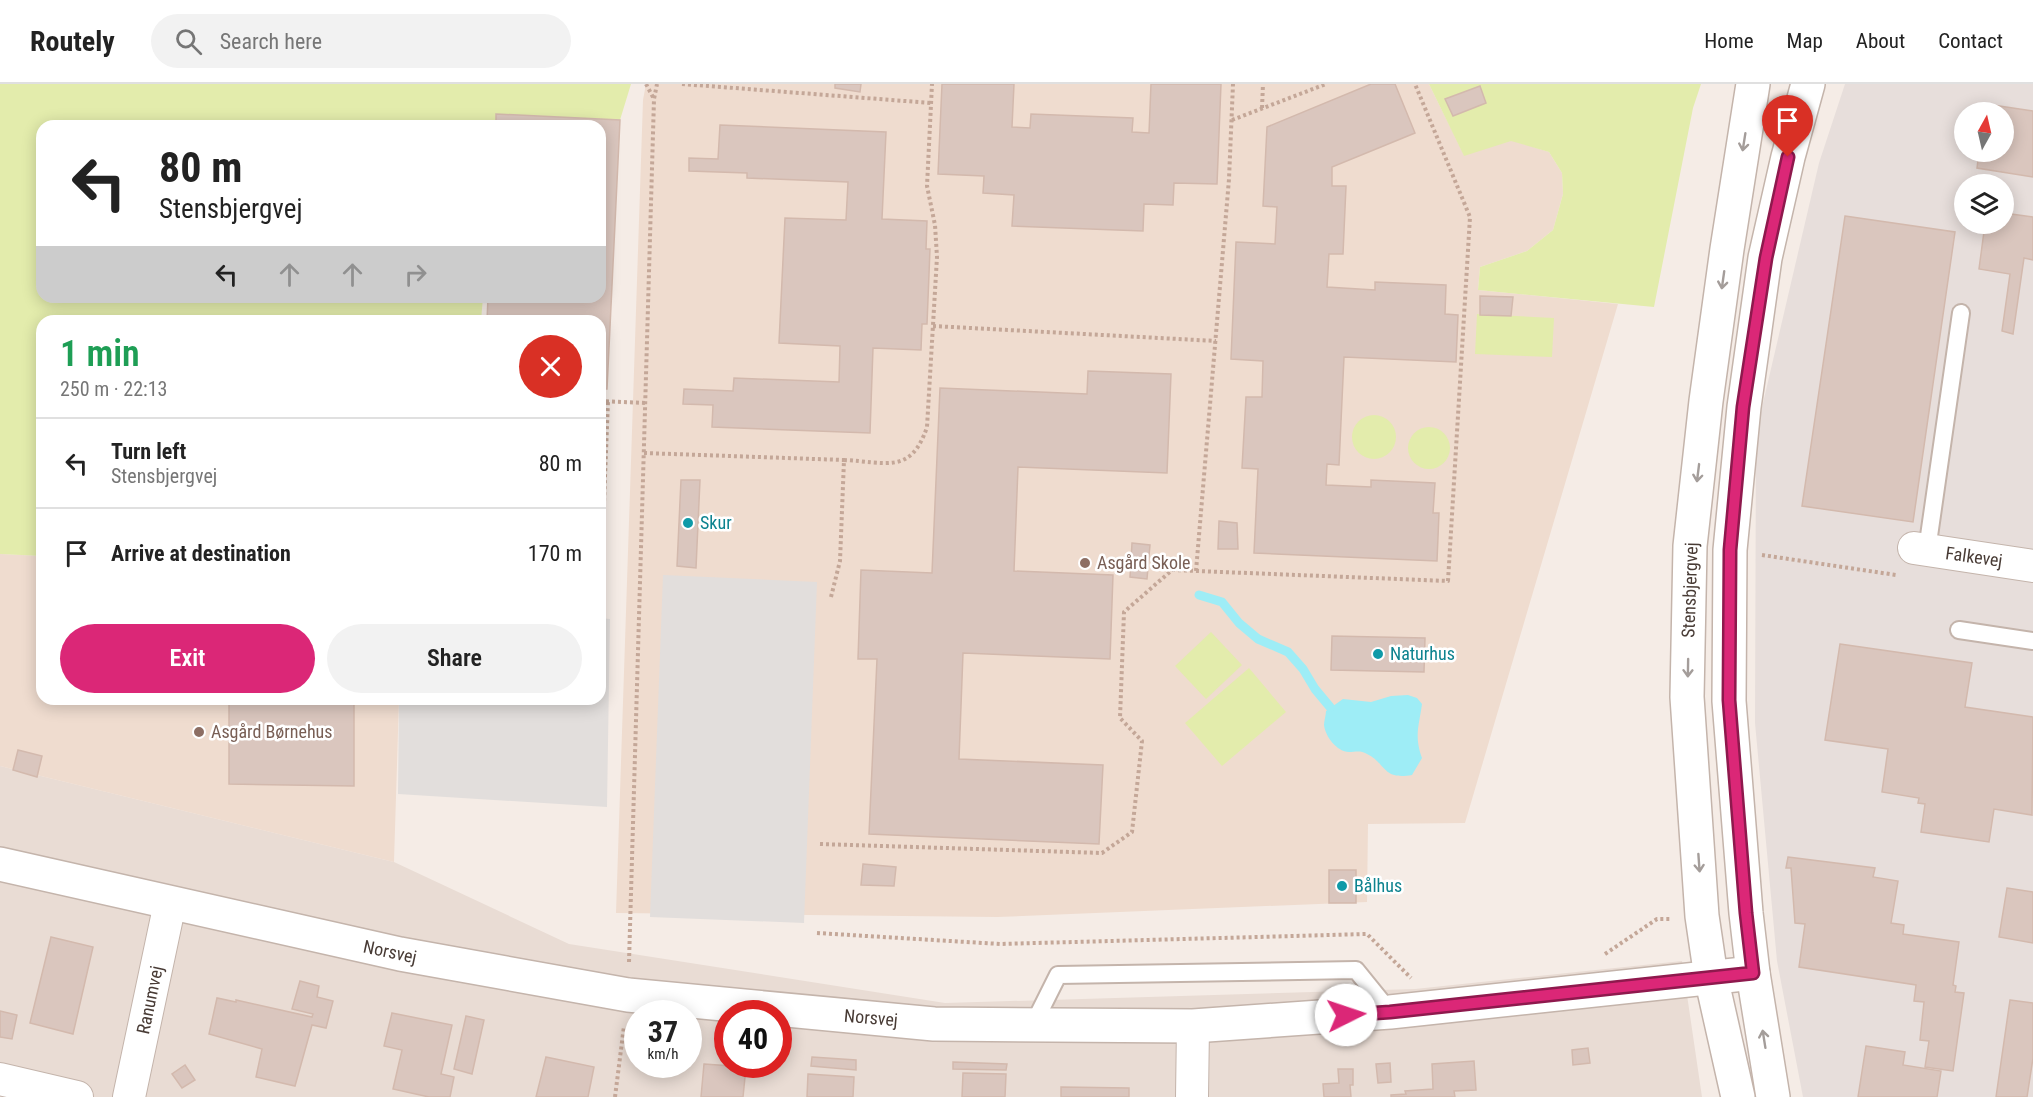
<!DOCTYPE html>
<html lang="en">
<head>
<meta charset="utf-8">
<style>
	:root { --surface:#fff; --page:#f2f2f2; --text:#222; --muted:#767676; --line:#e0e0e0; --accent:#db2777 }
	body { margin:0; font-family:"Roboto Condensed",sans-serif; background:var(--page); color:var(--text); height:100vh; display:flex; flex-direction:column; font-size:22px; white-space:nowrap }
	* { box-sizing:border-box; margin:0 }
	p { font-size:20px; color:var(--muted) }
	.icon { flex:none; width:33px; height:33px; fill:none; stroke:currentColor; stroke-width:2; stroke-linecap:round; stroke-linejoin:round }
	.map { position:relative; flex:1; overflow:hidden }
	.side { position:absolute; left:36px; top:231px; width:570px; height:390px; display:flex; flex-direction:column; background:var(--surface); border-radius:18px; box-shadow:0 3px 15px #0003 }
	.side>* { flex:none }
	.top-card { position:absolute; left:36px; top:36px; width:570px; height:183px; border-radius:18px; box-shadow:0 3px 15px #0003; background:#fff; color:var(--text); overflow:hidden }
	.needle { width:39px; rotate:8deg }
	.buttons { position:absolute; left:1954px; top:18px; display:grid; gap:12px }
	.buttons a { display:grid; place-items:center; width:60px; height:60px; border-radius:50%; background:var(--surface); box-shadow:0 3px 15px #0003; font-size:30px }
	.speed { position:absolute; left:624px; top:916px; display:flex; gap:12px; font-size:30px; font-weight:700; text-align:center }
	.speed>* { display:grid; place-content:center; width:78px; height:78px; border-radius:50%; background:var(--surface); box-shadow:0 3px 15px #0003; line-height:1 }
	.speed small { font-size:15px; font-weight:400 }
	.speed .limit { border:9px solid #d22; background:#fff; color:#111 }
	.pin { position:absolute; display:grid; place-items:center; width:51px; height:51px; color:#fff; margin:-62px -26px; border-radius:50% 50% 50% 0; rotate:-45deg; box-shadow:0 0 6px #0007 }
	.pin .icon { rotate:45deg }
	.me { position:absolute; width:66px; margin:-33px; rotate:86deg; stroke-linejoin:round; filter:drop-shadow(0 0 4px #0008) }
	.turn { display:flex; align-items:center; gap:21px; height:126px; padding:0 24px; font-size:27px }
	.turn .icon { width:78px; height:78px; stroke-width:2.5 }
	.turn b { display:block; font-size:42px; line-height:51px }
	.lanes { display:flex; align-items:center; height:57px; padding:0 24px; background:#0003; justify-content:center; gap:30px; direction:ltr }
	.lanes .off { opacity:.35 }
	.round { display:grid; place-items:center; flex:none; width:63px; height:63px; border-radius:32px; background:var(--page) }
	.summary { display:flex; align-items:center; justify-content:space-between; height:102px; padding:0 24px }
	h1 { font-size:36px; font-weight:600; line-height:45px; color:#1e9e55 }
	.primary-button { display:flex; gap:12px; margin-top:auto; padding:12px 24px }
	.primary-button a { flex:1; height:69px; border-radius:36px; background:var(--accent); color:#fff; font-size:24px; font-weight:600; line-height:69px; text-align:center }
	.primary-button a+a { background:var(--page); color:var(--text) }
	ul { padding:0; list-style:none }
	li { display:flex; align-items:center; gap:18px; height:90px; padding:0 24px; border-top:2px solid var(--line) }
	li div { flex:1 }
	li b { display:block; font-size:22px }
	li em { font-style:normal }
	header { display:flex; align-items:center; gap:36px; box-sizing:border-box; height:84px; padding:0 30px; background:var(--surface); border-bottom:2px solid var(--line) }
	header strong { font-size:28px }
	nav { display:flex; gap:33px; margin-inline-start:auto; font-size:21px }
	.search { width:420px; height:54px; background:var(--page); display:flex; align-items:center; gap:15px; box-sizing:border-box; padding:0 21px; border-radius:33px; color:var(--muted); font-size:22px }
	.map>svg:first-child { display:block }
	.residential { fill:#e9dcd4; fill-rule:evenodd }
	.industrial { fill:#e7dedb; fill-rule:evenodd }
	.education { fill:#efdccf }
	.green { fill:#e3ecac }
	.parking { fill:#e2dedc }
	.water { fill:#9eedf6 }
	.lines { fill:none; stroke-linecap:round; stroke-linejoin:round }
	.stream { stroke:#9eedf6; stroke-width:9 }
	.building { fill:#dac6be; stroke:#d3b9ad; stroke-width:1.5 }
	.service-casing { stroke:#c4b4ab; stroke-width:20 }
	.minor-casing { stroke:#c4b4ab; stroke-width:34 }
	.tertiary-casing { stroke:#c4b4ab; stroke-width:36 }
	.path { stroke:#c4a798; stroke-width:4; stroke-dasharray:3 3; stroke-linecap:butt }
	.service { stroke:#fff; stroke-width:16 }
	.minor { stroke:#fff; stroke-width:32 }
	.tertiary { stroke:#fff; stroke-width:33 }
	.oneway { stroke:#a49d9a }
	.route-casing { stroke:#8e194d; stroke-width:15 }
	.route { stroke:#db2777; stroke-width:10 }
	.culture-dot { fill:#0f9aa8; stroke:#fff; stroke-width:2 }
	.education-dot { fill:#8d6e63; stroke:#fff; stroke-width:2 }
	.labels { text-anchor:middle; stroke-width:5; stroke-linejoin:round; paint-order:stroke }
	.culture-label { font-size:18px; fill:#0d838f; stroke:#fff; text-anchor:start }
	.street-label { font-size:18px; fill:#483b35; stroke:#fff }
	.education-label { font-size:18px; fill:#785e54; stroke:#fff; text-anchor:start }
</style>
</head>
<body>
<header>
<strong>Routely</strong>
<div class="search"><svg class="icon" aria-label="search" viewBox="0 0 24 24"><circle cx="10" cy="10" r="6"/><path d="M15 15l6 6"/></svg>Search here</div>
<nav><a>Home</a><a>Map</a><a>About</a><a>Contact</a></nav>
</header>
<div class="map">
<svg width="2033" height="1013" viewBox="0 0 2033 1013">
	<rect width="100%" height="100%" fill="#f5ece6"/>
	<!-- residential -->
	<path class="residential" d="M0,682L394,778L569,860L945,919L1415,905L1682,877L1702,1013H0ZM638,930H688V981H638ZM728,930H778V981H728Z"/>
	<!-- industrial -->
	<path class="industrial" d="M1845,0H2033V1013H1803L1777,877L1755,639L1756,349L1819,79ZM1965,28H2004V68H1965ZM1965,100H2004V140H1965Z"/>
	<!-- education -->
	<g class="education">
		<polygon points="646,0 1429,0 1464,71 1511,56 1549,68 1562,89 1563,110 1553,146 1527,167 1480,183 1478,206 1618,220 1465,739 1368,740 1367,818 997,833 616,829 643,16"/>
		<polygon points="0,470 42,472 42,615 399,615 394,778 0,682"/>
	</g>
	<!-- green -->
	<g class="green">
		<polygon points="0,0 631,0 620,36 497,30 495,42 42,42 42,213 483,213 481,237 42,237 42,472 0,470"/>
		<polygon points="1429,0 1701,0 1693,24 1654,223 1478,206 1480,183 1527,167 1553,146 1563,110 1562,89 1549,68 1511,57 1464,72"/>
		<polygon points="1477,230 1554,234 1552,273 1475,270"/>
		<circle cx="1374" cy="353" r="22"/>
		<circle cx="1429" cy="364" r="21"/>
		<polygon points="1211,548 1242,581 1206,615 1175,582"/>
		<polygon points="1249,584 1286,628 1222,682 1185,639"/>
	</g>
	<!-- parking -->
	<g class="parking">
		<polygon points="663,491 817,498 804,839 650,833"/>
		<polygon points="600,534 610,535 607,723 398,710 399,615 600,615"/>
	</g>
	<!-- water -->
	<path class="water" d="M1408,611L1417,614L1422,620C1419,642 1414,652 1422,674L1412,691C1382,696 1387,680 1367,670C1360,666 1356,668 1349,668C1337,668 1325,652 1324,641C1324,637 1326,631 1326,627L1343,615L1371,618L1391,612Z"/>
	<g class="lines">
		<!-- stream -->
		<polyline class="stream" points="1199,511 1222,518 1239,539 1258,555 1288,568 1303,585 1315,605 1330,623"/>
	</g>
	<!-- building -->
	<g class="building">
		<polygon points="835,0 861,0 860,8 835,4"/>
		<polygon points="942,0 1014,0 1012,43 1030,44 1031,30 1133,34 1132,48 1149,49 1151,0 1221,0 1217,100 1174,99 1173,121 1144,120 1143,147 1012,142 1014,111 983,109 984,92 938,90"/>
		<polygon points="1371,0 1395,0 1415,49 1332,83 1332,102 1346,102 1343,170 1329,170 1327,203 1375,206 1375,198 1446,201 1445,230 1458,231 1456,278 1344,273 1339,381 1327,380 1326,401 1371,403 1371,396 1435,399 1433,429 1439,429 1437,477 1254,469 1258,385 1242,384 1246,313 1262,313 1263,277 1231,275 1236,158 1275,160 1277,123 1263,122 1267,43"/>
		<polygon points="1480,2 1486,19 1453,32 1445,15"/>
		<polygon points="1986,20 2033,27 2033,93 1977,84 1979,68 2004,68 2004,28 1985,28"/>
		<polygon points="496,30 620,36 607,305 600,305 600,237 487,237 488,213 600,213 600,42 496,42"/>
		<polygon points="720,41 886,48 882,135 927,137 926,165 930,165 927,240 922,240 921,266 873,264 870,349 712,343 713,321 683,320 684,305 733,307 734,294 839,298 840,262 779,259 785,134 846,136 848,98 747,94 747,89 689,87 689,74 718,75"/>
		<polygon points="2004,129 2033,133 2033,176 2024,174 2013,250 2002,247 2010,190 1979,185 1985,140 2004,140"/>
		<polygon points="1845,132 1955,148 1913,438 1802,422"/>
		<polygon points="1480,212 1513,213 1511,232 1480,231"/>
		<polygon points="1088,287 1171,290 1167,389 1018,383 1014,487 1113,491 1110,575 963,569 959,675 1103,681 1099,760 869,750 877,575 858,575 861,486 932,489 940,304 1087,310"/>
		<polygon points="681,396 700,396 696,484 677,482"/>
		<polygon points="1219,437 1237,439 1238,465 1218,465"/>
		<polygon points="1132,459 1150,461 1147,495 1130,493"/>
		<polygon points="1332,552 1425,554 1424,588 1331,586"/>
		<polygon points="1840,560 1972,579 1965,623 2033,633 2032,731 1994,725 1989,758 1921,748 1925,720 1918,719 1919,714 1882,708 1888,665 1825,656"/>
		<polygon points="229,615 354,615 354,702 229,700"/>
		<polygon points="18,666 42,672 37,693 13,686"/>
		<polygon points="1788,773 1875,784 1873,793 1898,797 1891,839 1904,841 1903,850 1959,858 1953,901 1956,902 1955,908 1964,909 1953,987 1925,983 1929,957 1920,956 1924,918 1914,917 1916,901 1799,883 1805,840 1795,839 1791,784 1786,784"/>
		<polygon points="863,780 896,783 894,802 861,801"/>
		<rect x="1329" y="786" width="27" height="33"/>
		<polygon points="2007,804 2033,808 2033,859 1999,853"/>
		<polygon points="51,853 93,863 73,950 30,939"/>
		<polygon points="300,897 319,902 317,913 333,917 326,944 312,941 295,1002 256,993 262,965 209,950 217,914 236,918 236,916 312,933 313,930 292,925"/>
		<polygon points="2010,916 2033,919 2033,974 2027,1013 1996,1013"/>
		<polygon points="0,927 17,931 12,955 0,953"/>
		<polygon points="392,929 452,941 441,990 454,993 450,1013 429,1013 393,1005 402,966 384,962"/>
		<polygon points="466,932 484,936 472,990 454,985"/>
		<polygon points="1866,962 1905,968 1903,981 1941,987 1937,1013 1858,1013"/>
		<polygon points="1588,964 1590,979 1573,981 1572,966"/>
		<polygon points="546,973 594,983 588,1013 536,1013"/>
		<polygon points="812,973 856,976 856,986 811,982"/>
		<polygon points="1474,977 1476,1006 1454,1007 1455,1013 1391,1013 1391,1011 1406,1010 1405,1007 1433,1005 1432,980"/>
		<polygon points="953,978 1007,980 1006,986 953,985"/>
		<polygon points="1390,979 1391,998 1378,999 1376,980"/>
		<polygon points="704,980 746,983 743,1013 701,1013"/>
		<polygon points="185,981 195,996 182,1004 172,990"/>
		<polygon points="1338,985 1353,985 1353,1001 1350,1001 1351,1013 1324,1013 1323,1000 1339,999"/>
		<polygon points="963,989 1006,990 1005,1013 962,1013"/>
		<polygon points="808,990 854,993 853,1013 807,1013"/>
		<polygon points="1061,1003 1129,1004 1129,1013 1061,1013"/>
	</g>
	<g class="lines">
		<!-- service casing -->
		<g class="service-casing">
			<g id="service">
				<polyline points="1927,466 1961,229"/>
				<polyline points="1959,546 2033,557"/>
				<polyline points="1033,941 1058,891 1356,886 1390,928"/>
			</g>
		</g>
		<!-- minor casing -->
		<g class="minor-casing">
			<g id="minor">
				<polyline points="1914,464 2033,482"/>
				<polyline points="0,995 77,1013"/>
				<polyline points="129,1013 170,819"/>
				<polyline points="1192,1013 1193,942"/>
			</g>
		</g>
		<!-- tertiary casing -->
		<g class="tertiary-casing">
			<g id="tertiary">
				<polyline points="0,780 400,870 628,911 934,940 1193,942 1390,928 1753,889"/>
				<polyline points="1738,1013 1711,893 1702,832 1687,613 1690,462 1706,317 1727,165 1753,0"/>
				<polyline points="1773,1013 1753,889 1746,829 1729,617 1730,466 1744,323 1765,174 1788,73 1808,0"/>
			</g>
		</g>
		<!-- path -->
		<g class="path">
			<polyline points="646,0 654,15"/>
			<polyline points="682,0 931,19"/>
			<polyline points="1262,24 1263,0"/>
			<polyline points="1232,36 1326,0"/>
			<polyline points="933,242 1216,257"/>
			<polyline points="600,317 645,319"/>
			<polyline points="644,369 844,376"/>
			<polyline points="1762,471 1896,491"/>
			<polyline points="1196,487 1229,95 1233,0"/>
			<path d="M831,513L840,477L844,376C886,378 911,391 927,343L937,173L935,141L927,102L932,0"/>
			<polyline points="600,519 608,317"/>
			<polyline points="820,760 1102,769 1132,748 1142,657 1120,634 1124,528 1172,486 1448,497 1470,133 1415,0"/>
			<polyline points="817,849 1000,860 1367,850 1411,894"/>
			<polyline points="1605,870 1657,835 1671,835"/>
			<polyline points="629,878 654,15 657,0"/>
			<polyline points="615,1013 624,942"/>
		</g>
		<!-- service -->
		<use href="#service" class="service"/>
		<!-- minor -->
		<use href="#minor" class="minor"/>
		<!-- tertiary -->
		<use href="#tertiary" class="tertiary"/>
	</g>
	<!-- one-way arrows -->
	<defs><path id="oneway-shaft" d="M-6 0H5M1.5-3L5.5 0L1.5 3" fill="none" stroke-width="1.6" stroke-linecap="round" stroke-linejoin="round" transform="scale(1.5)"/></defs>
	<g class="oneway">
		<use href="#oneway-shaft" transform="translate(1744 58) rotate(99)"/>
		<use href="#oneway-shaft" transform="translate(1723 196) rotate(98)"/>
		<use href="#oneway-shaft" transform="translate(1698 389) rotate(97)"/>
		<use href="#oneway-shaft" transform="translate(1688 584) rotate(91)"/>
		<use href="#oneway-shaft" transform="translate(1699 779) rotate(86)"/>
		<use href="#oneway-shaft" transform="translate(1764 955) rotate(-99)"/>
	</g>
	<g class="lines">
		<!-- route casing -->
		<g class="route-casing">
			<polyline id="route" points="1346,931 1390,928 1753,889 1746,829 1729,616 1730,466 1743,323 1766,174 1788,73"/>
		</g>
		<!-- route -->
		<use href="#route" class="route"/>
	</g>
	<!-- markers -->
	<g class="culture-dot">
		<circle cx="688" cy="439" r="6"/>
		<circle cx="1378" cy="570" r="6"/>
		<circle cx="1342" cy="802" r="6"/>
	</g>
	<g class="education-dot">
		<circle cx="1085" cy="479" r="6"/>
		<circle cx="199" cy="648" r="6"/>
	</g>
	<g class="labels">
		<!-- culture labels -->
		<g class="culture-label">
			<text x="700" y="445">Skur</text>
			<text x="1390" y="576">Naturhus</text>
			<text x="1354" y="808">Bålhus</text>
		</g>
		<!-- street labels -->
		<g class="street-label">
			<text transform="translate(1974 473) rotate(8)" y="6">Falkevej</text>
			<text transform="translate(1690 506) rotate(-88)" y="6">Stensbjergvej</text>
			<text transform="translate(390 868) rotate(12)" y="6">Norsvej</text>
			<text transform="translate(150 916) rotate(-78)" y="6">Ranumvej</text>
			<text transform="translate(871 934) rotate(5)" y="6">Norsvej</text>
		</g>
		<!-- education labels -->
		<g class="education-label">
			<text x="1097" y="485">Asgård Skole</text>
			<text x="211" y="654">Asgård Børnehus</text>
		</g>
	</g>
</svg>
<div class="buttons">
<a><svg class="needle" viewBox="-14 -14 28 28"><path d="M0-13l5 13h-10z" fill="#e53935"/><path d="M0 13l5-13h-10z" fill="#767676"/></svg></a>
<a><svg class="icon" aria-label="layers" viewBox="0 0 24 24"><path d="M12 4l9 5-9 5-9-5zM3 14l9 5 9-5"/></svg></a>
</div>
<div class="speed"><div>37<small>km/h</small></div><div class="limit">40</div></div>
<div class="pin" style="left:1788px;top:73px;background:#d93025"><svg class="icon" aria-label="arrive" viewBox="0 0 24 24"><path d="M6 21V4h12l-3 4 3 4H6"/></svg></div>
<svg class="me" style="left:1346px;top:931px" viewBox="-20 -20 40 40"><circle r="19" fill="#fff"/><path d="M0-13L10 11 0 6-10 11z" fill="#db2777"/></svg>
<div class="top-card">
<div class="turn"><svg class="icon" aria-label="left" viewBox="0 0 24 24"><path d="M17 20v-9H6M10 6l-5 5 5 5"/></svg><div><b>80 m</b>Stensbjergvej</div></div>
<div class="lanes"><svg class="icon" aria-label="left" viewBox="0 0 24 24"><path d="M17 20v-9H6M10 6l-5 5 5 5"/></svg><svg class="icon off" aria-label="ahead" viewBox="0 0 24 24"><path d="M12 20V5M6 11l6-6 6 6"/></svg><svg class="icon off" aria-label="ahead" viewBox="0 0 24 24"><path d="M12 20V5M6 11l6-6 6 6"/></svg><svg class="icon off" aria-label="right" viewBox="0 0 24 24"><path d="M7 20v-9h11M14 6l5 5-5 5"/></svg></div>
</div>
<section class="side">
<div class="summary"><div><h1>1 min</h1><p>250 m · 22:13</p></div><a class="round" style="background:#d93025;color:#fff"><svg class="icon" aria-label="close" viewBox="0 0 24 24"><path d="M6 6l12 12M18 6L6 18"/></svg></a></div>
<ul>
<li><svg class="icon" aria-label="left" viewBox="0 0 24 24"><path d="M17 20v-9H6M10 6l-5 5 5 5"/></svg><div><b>Turn left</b><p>Stensbjergvej</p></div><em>80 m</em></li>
<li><svg class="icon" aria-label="arrive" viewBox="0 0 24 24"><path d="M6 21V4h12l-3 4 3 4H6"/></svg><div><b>Arrive at destination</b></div><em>170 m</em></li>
</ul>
<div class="primary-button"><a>Exit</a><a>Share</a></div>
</section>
</div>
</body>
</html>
